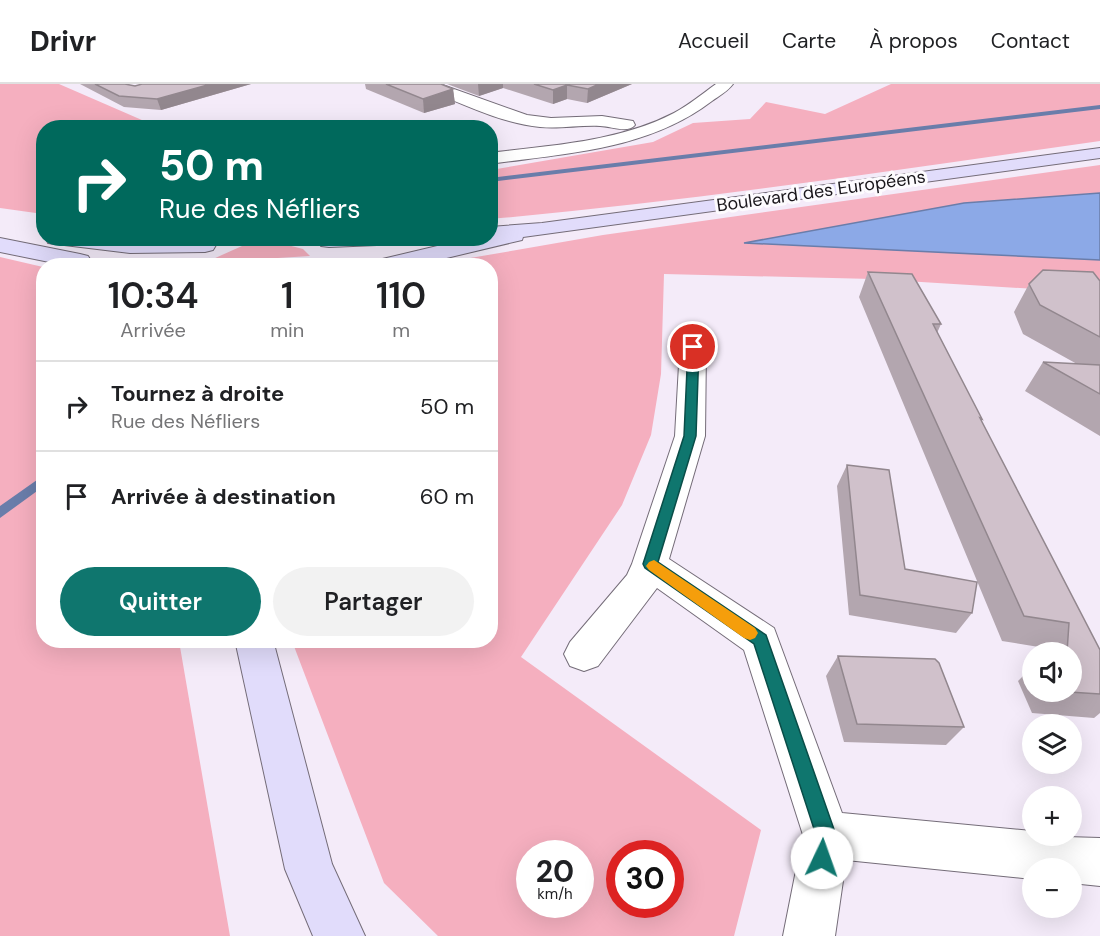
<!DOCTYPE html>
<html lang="fr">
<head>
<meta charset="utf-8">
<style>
	:root { --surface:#fff; --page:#f2f2f2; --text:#202124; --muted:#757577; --line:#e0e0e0; --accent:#0f766e }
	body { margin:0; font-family:"DM Sans",sans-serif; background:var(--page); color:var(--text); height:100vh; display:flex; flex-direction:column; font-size:22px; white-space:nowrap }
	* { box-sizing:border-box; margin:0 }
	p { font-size:20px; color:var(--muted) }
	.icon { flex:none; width:33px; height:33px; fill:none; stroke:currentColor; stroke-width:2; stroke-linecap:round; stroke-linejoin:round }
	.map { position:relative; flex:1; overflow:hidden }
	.details { position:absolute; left:36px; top:174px; width:462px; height:390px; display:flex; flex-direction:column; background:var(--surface); border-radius:24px; box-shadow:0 6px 24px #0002 }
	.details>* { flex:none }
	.hud { position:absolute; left:36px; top:36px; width:462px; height:126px; border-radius:24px; box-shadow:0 6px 24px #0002; background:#00695c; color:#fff; overflow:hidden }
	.fabs { position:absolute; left:1022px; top:558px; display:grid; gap:12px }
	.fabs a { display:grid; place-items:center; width:60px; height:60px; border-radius:50%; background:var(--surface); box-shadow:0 6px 24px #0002; font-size:30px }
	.speed { position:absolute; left:516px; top:756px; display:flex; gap:12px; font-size:30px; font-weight:700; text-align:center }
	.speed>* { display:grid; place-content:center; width:78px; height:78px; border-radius:50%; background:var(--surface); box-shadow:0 6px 24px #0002; line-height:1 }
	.speed small { font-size:15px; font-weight:400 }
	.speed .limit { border:9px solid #d22; background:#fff; color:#111 }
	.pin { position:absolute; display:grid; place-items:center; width:51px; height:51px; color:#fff; margin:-26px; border:3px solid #fff; border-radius:50%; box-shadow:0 2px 6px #0007 }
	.me { position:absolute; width:66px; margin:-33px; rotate:3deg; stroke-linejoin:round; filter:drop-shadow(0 0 4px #0008) }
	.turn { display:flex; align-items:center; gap:21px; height:126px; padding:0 24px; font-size:27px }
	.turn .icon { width:78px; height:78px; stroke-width:2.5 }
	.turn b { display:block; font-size:42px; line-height:51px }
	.eta { display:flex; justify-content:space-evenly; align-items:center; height:102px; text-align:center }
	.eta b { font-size:36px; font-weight:600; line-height:42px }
	.action { display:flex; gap:12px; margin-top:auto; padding:12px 24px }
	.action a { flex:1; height:69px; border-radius:36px; background:var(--accent); color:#fff; font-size:24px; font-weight:600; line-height:69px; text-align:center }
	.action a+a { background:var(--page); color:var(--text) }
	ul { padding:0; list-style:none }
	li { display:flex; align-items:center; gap:18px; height:90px; padding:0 24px; border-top:2px solid var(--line) }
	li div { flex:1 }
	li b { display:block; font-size:22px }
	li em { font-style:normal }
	header { display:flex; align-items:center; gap:36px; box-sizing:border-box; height:84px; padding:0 30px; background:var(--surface); border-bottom:2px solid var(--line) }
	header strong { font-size:28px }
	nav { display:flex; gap:33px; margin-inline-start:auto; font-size:21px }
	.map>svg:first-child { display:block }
	.green { fill:#f5afbf; fill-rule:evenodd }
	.water { fill:#8ca9e7; stroke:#6a7daa; stroke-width:1.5 }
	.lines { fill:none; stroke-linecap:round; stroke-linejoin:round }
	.stream { fill:#6a7daa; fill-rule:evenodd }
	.minor-casing { stroke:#746c78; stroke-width:2 }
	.secondary-casing { stroke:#746c78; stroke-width:2 }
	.minor { fill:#fff; fill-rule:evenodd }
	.secondary { fill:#e1dcfb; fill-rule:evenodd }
	.wall { fill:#b3a6af }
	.shaded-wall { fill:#92878e }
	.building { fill:#d0c1cb; stroke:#92878e; stroke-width:1.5 }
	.route { fill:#0f766e; stroke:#0a4d48; stroke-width:1.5 }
	.slow { fill:#f59e0b }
	.labels { text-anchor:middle; stroke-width:6; stroke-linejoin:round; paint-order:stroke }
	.far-street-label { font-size:18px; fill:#1a171c; stroke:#fdfbfe }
</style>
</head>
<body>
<header>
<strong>Drivr</strong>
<nav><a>Accueil</a><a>Carte</a><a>À propos</a><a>Contact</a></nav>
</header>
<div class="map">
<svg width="1100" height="852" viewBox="0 0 1100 852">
	<rect width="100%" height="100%" fill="#f4ebf9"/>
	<!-- green -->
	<g class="green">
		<polygon points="0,0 59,0 158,43 44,44 43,130 0,124"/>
		<path d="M891,0H1100V57C897,86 695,117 491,135V86L653,58L693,39L750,35L766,18L825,30Z"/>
		<path d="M1100,81V209L873,195L664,190L661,290L651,351L622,421L521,573L761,746L734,852H438L384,799L292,557L490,556V182L430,181L603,151ZM530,770H580V820H530ZM620,770H670V820H620Z"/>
		<polygon points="276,158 303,165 310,172 229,177 213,175 242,162"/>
		<polygon points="0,173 43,183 44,556 179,557 230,852 0,852"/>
	</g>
	<!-- water -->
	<polygon class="water" points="1100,109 1100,176 744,159 964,119"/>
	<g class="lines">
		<!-- stream -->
		<g class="stream">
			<polygon points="1100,21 1100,25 490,98 490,94"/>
			<polygon points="44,391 44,402 0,434 0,422"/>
		</g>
		<!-- minor casing -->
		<g class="minor-casing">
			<g id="minor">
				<path d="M419,0H440L527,31L551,34L602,32L633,37L635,41C628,50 611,42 600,42C580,41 560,45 540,43C499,39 459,18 421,3Z"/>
				<path d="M716,0H733C728,7 719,12 712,17C648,66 567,69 490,80V69C552,61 618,58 674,29C689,21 702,10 716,0Z"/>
				<polygon points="693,255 702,257 706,263 705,352 669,475 774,544 842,729 1032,747 1032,752 1100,754 1100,802 1071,799 1071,784 1032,784 1032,795 846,776 835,852 783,852 803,751 744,566 657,504 598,582 584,587 570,582 564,570 570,558 627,491 632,480 675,352 680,263 684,257"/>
			</g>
		</g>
		<!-- secondary casing -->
		<g class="secondary-casing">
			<g id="secondary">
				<polygon points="1100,64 1100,74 523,153 522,156 413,182 371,182 374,177 471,154 490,154 490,143 542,139"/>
				<polygon points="0,154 80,170 88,172 91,177 88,182 69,182 0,168"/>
				<polygon points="46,154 149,156 205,154 213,156 216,161 213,166 205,168 130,169 56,160 48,159"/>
				<polygon points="320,154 411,154 409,159 401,160 329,163 321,162 318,157"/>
				<polygon points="235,556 273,556 332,780 365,852 313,852 285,785"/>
			</g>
		</g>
		<!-- minor -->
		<use href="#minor" class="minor"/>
		<!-- secondary -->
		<use href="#secondary" class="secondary"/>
	</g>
	<!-- wall -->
	<g class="wall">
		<polygon points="80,0 125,0 135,2 251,0 161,26 124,23"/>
		<polygon points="365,0 441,0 453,5 455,20 424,29 366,5"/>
		<polygon points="447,0 632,0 587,19 567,15 553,20 503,4 479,12"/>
		<polygon points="868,188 941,240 937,249 982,335 981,337 1100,567 1100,629 1094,634 1032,629 1018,597 1032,583 1032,608 1071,608 1071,568 1044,568 1045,564 1002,557 859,213"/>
		<polygon points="1100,197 1100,352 1025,307 1043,278 1077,280 1023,250 1014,228 1029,200"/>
		<polygon points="847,381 905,485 972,529 956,549 849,531 837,402"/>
		<polygon points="838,572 964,643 946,661 844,658 826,592"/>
	</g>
	<!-- shaded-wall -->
	<g class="shaded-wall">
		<polygon points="211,0 251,0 161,26 157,15"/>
		<polygon points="478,0 503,0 503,4 479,12"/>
		<polygon points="599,0 632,0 587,19 588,5"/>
		<polygon points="567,1 567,15 553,20 553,6"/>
		<polygon points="453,5 455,20 424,29 423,15"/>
	</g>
	<!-- building -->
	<g class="building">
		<polygon points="95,0 125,0 135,2 142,0 211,0 157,15 119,12"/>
		<polygon points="386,0 441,0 453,5 423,15"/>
		<polygon points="534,0 599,0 588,5 567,1 553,6"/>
		<polygon points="1043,186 1093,188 1100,197 1100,253 1040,221 1029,200"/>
		<polygon points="868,188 912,190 941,240 933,240 982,335 980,334 1100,566 1100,610 1069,608 1071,608 1071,568 1067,568 1069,539 1024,532"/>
		<polygon points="1043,278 1100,281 1100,310"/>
		<polygon points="847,381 889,386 905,485 977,498 972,529 860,511"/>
		<polygon points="838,572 935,575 939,579 964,643 857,640"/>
	</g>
	<!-- route -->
	<polygon class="route" points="693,260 699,263 696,352 658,478 766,551 836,751 829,781 822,784 815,781 812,774 816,751 754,560 645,484 643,480 684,352 688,263"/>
	<!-- slow -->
	<polygon class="slow" points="654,476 755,544 758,549 755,554 750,556 744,554 649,486 646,482 649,478"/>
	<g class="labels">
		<!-- far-street labels -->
		<g class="far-street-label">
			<text transform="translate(821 107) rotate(-8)" y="6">Boulevard des Européens</text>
		</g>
	</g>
</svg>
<div class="fabs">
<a><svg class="icon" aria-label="sound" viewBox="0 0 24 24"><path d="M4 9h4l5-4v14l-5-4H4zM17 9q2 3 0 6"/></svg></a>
<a><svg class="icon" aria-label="layers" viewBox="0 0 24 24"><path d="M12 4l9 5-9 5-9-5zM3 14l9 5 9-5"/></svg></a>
<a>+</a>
<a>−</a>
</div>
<div class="speed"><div>20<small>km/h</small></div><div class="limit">30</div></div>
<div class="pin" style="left:693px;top:263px;background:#d93025"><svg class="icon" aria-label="arrive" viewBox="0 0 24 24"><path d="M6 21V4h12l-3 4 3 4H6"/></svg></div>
<svg class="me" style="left:822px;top:774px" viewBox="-20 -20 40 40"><circle r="19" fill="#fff"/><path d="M0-13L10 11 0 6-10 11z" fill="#0f766e"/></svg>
<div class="hud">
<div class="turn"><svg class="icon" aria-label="right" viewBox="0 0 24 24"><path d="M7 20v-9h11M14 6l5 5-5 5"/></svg><div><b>50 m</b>Rue des Néfliers</div></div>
</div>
<section class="details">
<div class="eta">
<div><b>10:34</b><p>Arrivée</p></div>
<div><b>1</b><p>min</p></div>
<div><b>110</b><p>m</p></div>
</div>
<ul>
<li><svg class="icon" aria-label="right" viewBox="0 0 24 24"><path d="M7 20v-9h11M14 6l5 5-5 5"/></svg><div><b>Tournez à droite</b><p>Rue des Néfliers</p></div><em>50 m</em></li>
<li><svg class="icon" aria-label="arrive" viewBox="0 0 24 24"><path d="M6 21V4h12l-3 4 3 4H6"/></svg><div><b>Arrivée à destination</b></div><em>60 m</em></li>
</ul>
<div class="action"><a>Quitter</a><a>Partager</a></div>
</section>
</div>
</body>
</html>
